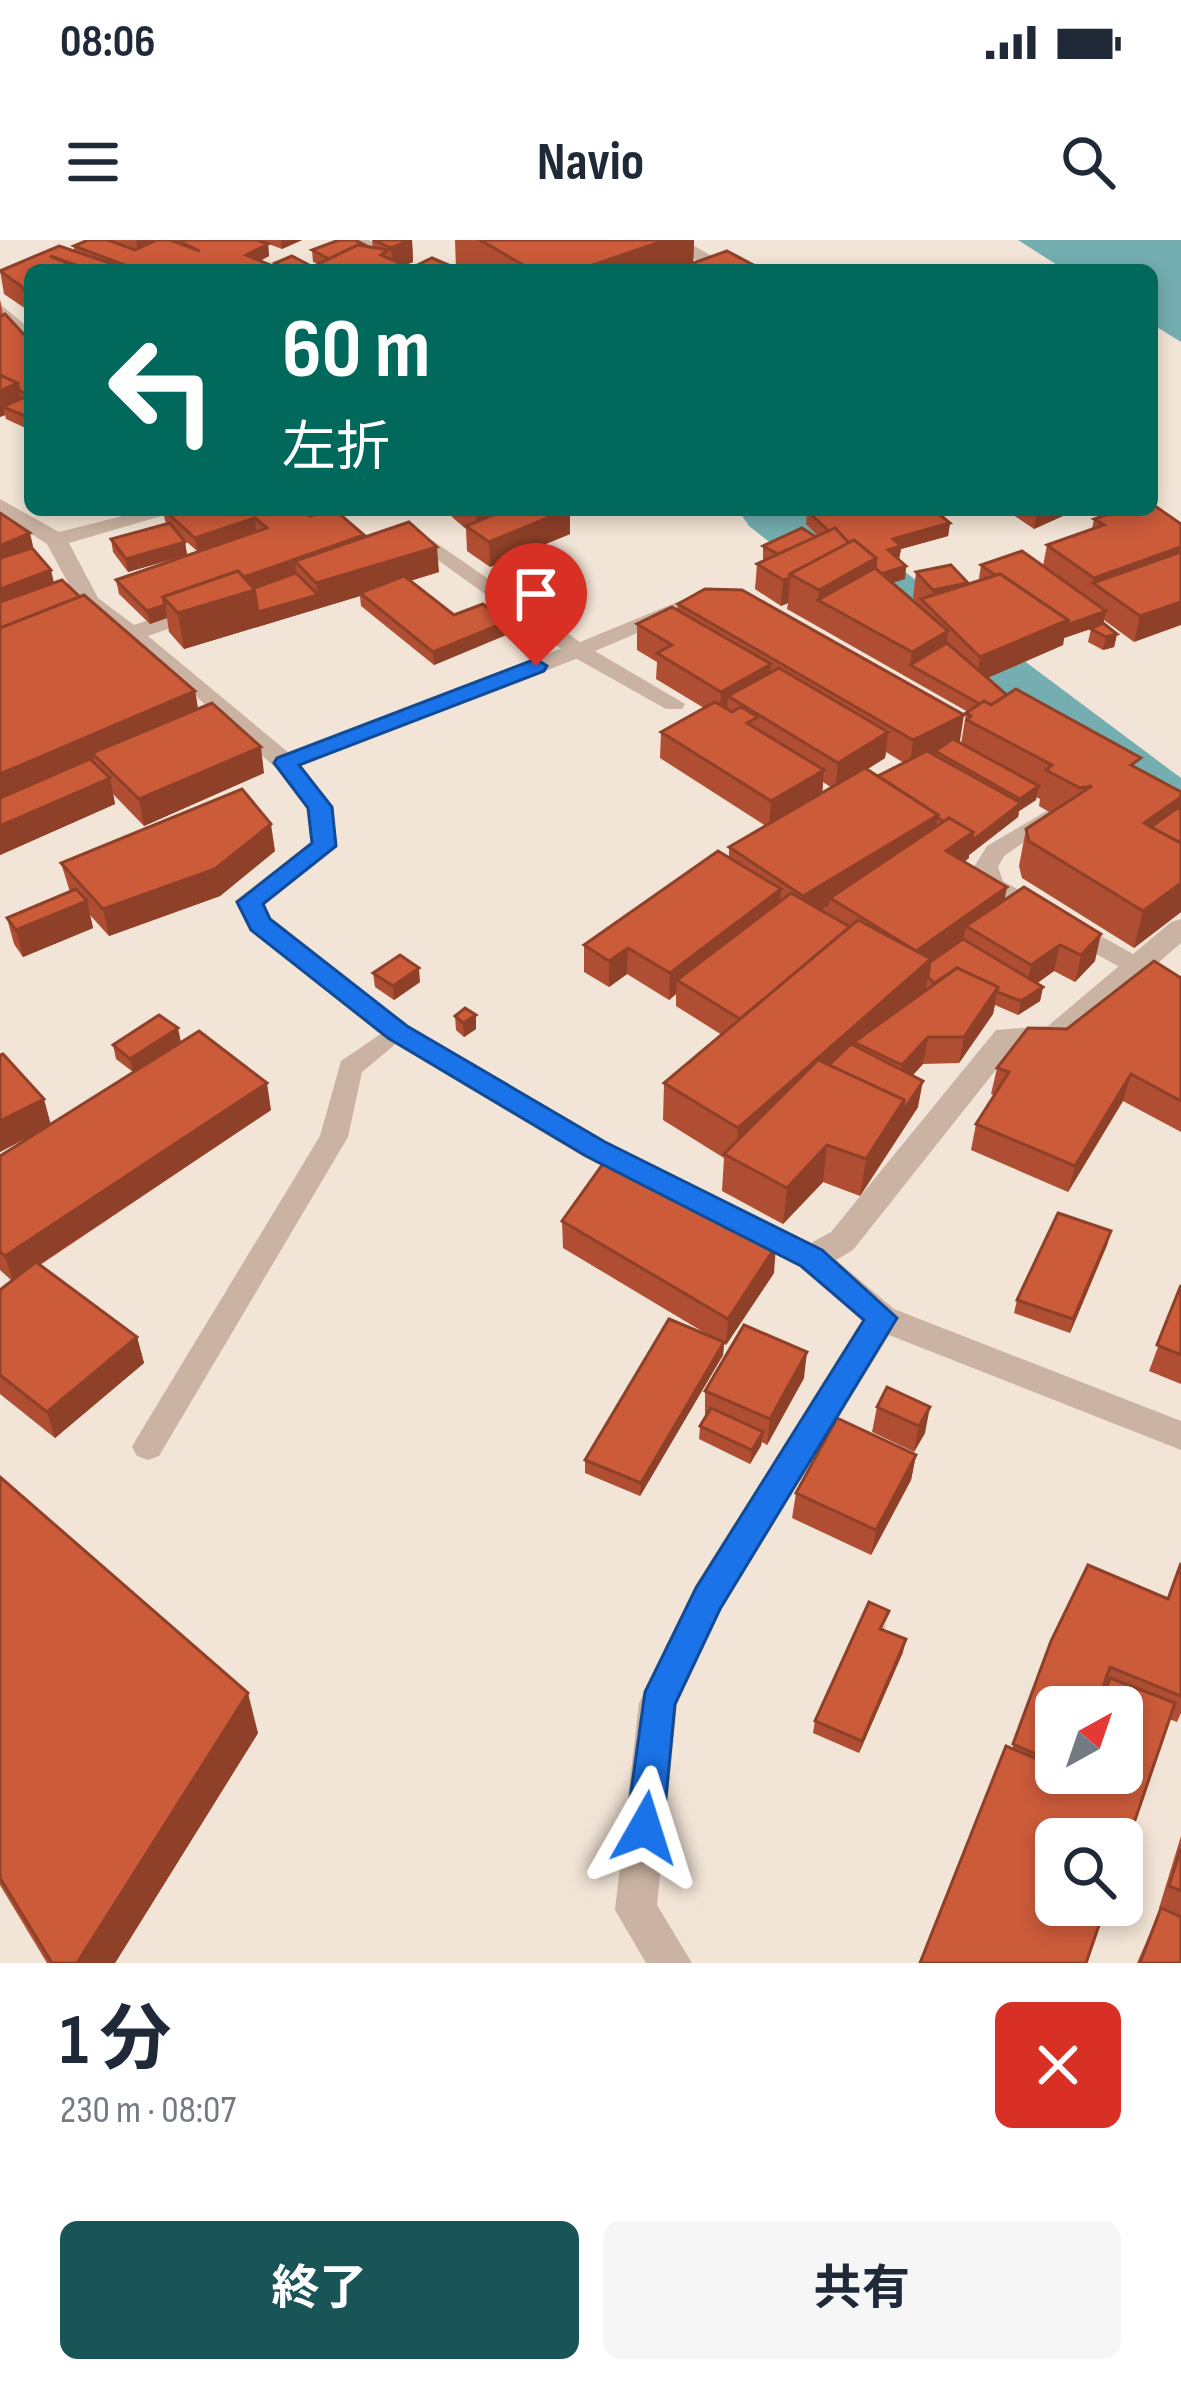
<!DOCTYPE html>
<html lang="ja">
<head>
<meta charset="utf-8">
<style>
	:root { --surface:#fff; --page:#f6f6f7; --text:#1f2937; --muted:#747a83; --accent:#195457 }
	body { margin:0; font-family:"Sofia Sans Condensed","Noto Sans JP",sans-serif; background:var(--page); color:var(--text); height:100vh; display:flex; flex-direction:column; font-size:45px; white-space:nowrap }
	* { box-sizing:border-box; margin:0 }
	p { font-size:39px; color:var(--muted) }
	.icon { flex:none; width:66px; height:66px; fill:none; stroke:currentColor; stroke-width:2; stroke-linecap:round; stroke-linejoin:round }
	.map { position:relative; height:1723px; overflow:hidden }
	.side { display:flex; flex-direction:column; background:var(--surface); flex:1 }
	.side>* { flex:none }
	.guide { position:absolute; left:24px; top:24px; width:1134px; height:252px; border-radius:18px; box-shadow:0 6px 18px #0003; background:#00695c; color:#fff; overflow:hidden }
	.needle { width:78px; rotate:40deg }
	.controls { position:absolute; left:1035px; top:1446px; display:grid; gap:24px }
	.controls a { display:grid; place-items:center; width:108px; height:108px; border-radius:18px; background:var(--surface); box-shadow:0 6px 18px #0003; font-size:60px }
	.pin { position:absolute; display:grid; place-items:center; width:102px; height:102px; color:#fff; margin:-123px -51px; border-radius:50% 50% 50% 0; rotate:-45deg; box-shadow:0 0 12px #0007 }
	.pin .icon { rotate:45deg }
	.me { position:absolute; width:132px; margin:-66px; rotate:6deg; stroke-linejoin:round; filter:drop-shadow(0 0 9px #0008) }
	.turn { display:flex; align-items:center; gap:42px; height:252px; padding:0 60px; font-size:54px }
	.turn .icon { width:156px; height:156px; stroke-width:2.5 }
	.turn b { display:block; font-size:84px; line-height:102px }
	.round { display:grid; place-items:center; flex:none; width:126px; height:126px; border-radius:18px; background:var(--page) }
	.head { display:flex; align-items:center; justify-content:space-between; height:204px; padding:0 60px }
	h1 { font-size:72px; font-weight:700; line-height:90px }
	.action { display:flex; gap:24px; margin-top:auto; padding:24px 60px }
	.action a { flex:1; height:138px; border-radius:18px; background:var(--accent); color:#fff; font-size:48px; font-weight:700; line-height:138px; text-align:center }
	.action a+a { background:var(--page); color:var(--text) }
	.status { display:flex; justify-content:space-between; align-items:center; height:84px; padding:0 60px; background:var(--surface); direction:ltr }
	.status svg { height:33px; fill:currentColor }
	header { display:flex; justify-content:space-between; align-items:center; height:156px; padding:0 60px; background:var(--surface); font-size:54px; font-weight:700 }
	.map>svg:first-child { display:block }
	.water { fill:#74aeb0 }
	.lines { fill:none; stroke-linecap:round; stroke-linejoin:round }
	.river { fill:#74aeb0; fill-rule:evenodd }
	.lane { fill:#cab3a2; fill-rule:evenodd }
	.street { fill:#cab3a2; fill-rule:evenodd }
	.wall { fill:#af4e32; fill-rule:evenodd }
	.shaded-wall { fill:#8f4029 }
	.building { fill:#cc5b3a; stroke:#8f4029; stroke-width:3 }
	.route { fill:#1a73e8; stroke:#114b97; stroke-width:3 }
</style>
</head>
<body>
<div class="status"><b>08:06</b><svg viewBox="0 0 49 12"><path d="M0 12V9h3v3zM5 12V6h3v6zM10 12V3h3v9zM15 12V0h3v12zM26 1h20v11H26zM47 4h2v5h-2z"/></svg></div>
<header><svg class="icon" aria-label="menu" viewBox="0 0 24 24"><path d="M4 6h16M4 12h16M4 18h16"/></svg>Navio<svg class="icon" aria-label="search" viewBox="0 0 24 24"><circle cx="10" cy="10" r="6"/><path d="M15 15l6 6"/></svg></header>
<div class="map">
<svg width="1181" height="1723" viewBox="0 0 1181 1723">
	<rect width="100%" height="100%" fill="#f2e4d6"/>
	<!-- water -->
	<polygon class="water" points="1018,0 1181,0 1181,102 1152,84 1152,30 1065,30"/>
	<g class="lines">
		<!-- river -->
		<polygon class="river" points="738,270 822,270 1181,538 1181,609 1150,601 749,286"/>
		<!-- lane -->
		<g class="lane">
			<polygon points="349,0 369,0 388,13 374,16"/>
			<polygon points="0,64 30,89 30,104 0,79"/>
			<polygon points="410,285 580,402 704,351 718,351 718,359 595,411 685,464 682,469 666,469 570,415 403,295 403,287"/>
			<polygon points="1048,570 1060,577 1004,616 998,627 1003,641 1181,741 1181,761 984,652 974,627 987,606"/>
			<polygon points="397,783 410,792 362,832 348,897 159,1216 148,1220 137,1216 132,1207 137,1198 320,896 341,821"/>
		</g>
		<!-- street -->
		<g class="street">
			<polygon points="662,0 684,0 736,30 713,30"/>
			<polygon points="0,259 59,292 146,270 182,270 69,303 98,358 134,385 198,363 214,363 214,373 148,396 289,513 570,405 586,405 586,415 301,526 333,567 337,606 264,663 271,679 407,785 606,901 811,1003 831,992 996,790 1048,786 1171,682 1181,679 1181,703 1065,803 1014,807 853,1010 836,1020 894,1069 1181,1181 1181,1210 889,1095 721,1370 677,1464 657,1665 692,1723 646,1723 615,1670 639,1463 695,1346 863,1081 801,1027 584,917 387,799 250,690 235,661 311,603 307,568 276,528 180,442 81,367 47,304 0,274"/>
		</g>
	</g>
	<!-- wall -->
	<g class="wall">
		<polygon points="88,0 257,0 268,4 269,16 260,21 268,24 268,28 275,29 275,23 313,27 318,24 313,22 312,10 373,8 372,0 412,0 413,22 405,25 406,30 30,30 30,74 26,69 4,54 0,30 74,11 74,6"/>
		<polygon points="258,0 302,0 282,9"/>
		<polygon points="455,0 694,0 693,23 763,30 407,30 456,28"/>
		<polygon points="0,59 3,75 30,101 30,190 6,179 5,175 0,177"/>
		<polygon points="163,270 312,270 305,272 310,276 364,295 364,297 439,332 410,341 454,375 506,382 506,395 434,425 361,366 360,356 184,409 169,392 167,378 150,384 119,354 116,340 258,292 197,311 178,294 185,302 187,315 128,332 113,312 111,299 167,284 165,281"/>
		<polygon points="451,270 570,270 570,294 490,327 467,311 466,289 452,277"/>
		<polygon points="1006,270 1076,270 1034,289"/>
		<path d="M807,271L950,283L948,296L901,309L899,319L906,326L905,339L892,343L920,367L913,358L916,332L968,344L981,340L979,338L981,325L1043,326L1047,305L1092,289L1094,279L1181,284L1134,402L1104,380L1103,384L1117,394L1114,407L1103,410L1088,402L1091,389L1064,398L1063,405L987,438L1007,455L1181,552V672L1134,708L1022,638L1019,626L1026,589L1051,573L1039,566L1040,559L1036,557V560L1019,571L1018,577L969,615V618L964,622L1005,660L1095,721L1075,742L1054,731L1037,743L1043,747L1040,761L1018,775L995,765L993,774L959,823L923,824L913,835L918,867L860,956L823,942L783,984L722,951L724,918L663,880L664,843L722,795L676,766V754L669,760L627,734L609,747L584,732V705L729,617V607L766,586L660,518L661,492L704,468L656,439L657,422L637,410V384L677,370L678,364L960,501L958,502L961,504L966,473L968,472L787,369L788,363L781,366L755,349L757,324L765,320L763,319V306L818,296L806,284ZM886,512L904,523L878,536L867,529L885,518ZM823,542L832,548L822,553Z"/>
		<polygon points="0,273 33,306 19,312 54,343 80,357 195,451 198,469 264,533 144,586 113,554 115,564 0,615"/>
		<polygon points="275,611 220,656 109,696 90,675 93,688 23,717 14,704 7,678 70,652 61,623"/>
		<polygon points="373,733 420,742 394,760 375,747"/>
		<polygon points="1181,738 1181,892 1123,861 1068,952 971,910 976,884 994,855 991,854 997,828 1067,789"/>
		<polygon points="455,776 476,789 464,797 456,790"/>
		<polygon points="181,802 271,870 40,1025 137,1097 144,1123 55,1198 0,1154 0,1050 12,1041 0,1030 0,916 38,892 0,912 0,815 51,884 133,832 116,819 113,805"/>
		<polygon points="562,981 774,1033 726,1105 724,1104 723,1115 640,1256 585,1233 585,1220 710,1096 563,1008"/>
		<polygon points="1111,991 1107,1005 1070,1093 1014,1073 1017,1060"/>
		<polygon points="1181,1045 1181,1144 1149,1131"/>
		<polygon points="804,1138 767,1205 762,1202 750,1224 699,1199 700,1186 705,1178 705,1151"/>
		<polygon points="887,1147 925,1193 914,1212 872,1192 877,1167"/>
		<polygon points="916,1215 911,1240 871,1315 792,1278 796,1253"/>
		<polygon points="0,1237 258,1493 115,1723 47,1723 0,1645"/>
		<path d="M1181,1323V1473L1177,1482L1169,1479L1122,1618L1012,1509L1051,1401L1168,1359ZM1102,1451L1105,1452L1122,1533H1078L1077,1535L1056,1533V1467Z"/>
		<polygon points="887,1383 883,1390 903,1412 859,1513 813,1493 815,1481"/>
		<polygon points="1181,1596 1181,1723 1137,1723 1161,1668 1159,1668"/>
	</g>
	<!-- shaded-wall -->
	<g class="shaded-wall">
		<polygon points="136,0 166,0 139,18"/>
		<polygon points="281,0 302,0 282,9"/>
		<polygon points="412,0 413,22 393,30 391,8"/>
		<polygon points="666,0 694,0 693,30 578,30"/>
		<polygon points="268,4 269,16 247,27 246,15"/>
		<polygon points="17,143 22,167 3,167 5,175 0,177 0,151"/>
		<polygon points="487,270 539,270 477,294 476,274"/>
		<polygon points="567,270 570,270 570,294 490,327 489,302"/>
		<polygon points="1037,270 1076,270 1034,289"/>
		<polygon points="255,278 256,291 197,311 195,298"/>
		<polygon points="950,283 948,296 901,309 899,319 888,310 893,299"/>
		<polygon points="30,293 33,306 0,321 0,306"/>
		<polygon points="364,295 365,308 295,321 296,332 200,367 255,350 318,355 316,343 437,307 439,332 363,355 360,353 360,356 184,409 178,373 169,363"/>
		<polygon points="185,302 187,315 128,332 126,319"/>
		<polygon points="1181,307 1181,330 1093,343 1089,364 1094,338"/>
		<polygon points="876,318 872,354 818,360 815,386 819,350"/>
		<polygon points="906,326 905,339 875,348 877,335"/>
		<polygon points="51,330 54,343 0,363 0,349"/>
		<polygon points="790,338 788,363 781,366 783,340"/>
		<polygon points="968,343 931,369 933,350"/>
		<polygon points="1181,362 1181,385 1134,402 1140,376"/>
		<polygon points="165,365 167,378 150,384 147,371"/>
		<polygon points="1106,371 1103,384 1064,398 1063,405 976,443 980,417 1068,380"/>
		<polygon points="506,382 506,395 434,425 433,412"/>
		<polygon points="948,391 945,417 910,425 912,412"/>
		<polygon points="1117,394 1114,407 1103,410 1106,397"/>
		<polygon points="771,424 769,450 728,456 727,473 720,477 721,452"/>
		<polygon points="195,451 201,487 92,513 97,532 0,574 0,534"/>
		<polygon points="964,475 960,501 937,513 935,511 934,514 910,526 913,500"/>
		<polygon points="888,492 885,518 835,550 838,523"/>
		<polygon points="261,507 264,533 144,586 139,559"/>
		<polygon points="824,530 822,556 769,588 771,561"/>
		<polygon points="110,538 115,564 0,615 0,586"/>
		<polygon points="1039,546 1036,560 1019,571 1018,577 969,615 969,618 942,637 946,611 1019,564 1020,559"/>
		<polygon points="1181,557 1181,570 1163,600 1144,583"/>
		<polygon points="938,575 934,601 830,658 829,665 800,683 803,656"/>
		<polygon points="271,584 275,611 220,656 109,696 103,669"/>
		<polygon points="1181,643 1181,672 1134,708 1143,671"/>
		<polygon points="1007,647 1002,673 966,686 963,701 929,726 925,756 854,802 852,821 735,920 738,888 915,712"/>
		<polygon points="781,649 779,676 677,740 676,754 669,760 670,733"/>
		<polygon points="87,661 93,688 23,717 16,690"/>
		<polygon points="1101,694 1095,721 1075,742 1081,715"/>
		<polygon points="1060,705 1054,731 1025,752 1031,725"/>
		<polygon points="628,708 627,734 609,747 609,721"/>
		<polygon points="419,728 420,742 394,760 393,746"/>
		<polygon points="998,747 993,774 959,823 964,797"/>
		<polygon points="1043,747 1040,761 1018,775 1021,761"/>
		<polygon points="476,775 476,789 464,797 463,783"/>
		<polygon points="178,788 181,802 133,833 130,819"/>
		<polygon points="928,797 923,824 898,851 902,825"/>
		<polygon points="1131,834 1123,861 1068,952 1075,926"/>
		<polygon points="923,841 918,867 860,956 866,919 904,860"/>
		<polygon points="267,843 271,870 13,1042 5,1016"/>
		<polygon points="44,859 51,885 0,912 0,881"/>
		<polygon points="827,905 823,942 783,984 787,948"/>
		<polygon points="1111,991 1107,1005 1070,1093 1073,1079"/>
		<polygon points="776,1006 774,1033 726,1105 728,1079"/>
		<polygon points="137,1097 144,1123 55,1198 47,1172"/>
		<polygon points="724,1102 723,1115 640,1256 641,1243"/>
		<polygon points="807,1112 804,1138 767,1205 770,1179"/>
		<polygon points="930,1167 925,1193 914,1212 919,1186"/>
		<polygon points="763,1192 761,1206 750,1224 752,1210"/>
		<polygon points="916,1215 911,1240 871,1315 876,1290"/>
		<polygon points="906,1399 903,1412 859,1513 862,1501"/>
		<polygon points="248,1453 258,1493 115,1723 77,1723"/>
	</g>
	<!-- building -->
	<g class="building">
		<polygon points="88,0 108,0 135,10 157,0 170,0 200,11 176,0 257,0 268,4 246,15 268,24 258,30 138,30 74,6"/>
		<polygon points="339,0 355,0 367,6 358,5 329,19 312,10"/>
		<polygon points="373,0 410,0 391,8"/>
		<polygon points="480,0 666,0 578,30 532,30"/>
		<polygon points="358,5 388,10 381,15 406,26 402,30 306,30"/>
		<polygon points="59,6 128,29 90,30 50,16 84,30 30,30 30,57 21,46 0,31"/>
		<polygon points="727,11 763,30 674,30"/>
		<polygon points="292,16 313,27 306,30 290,30 275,23"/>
		<polygon points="432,18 460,30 407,30"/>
		<polygon points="5,74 30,101 30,156 19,150 17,143 0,135 0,77"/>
		<polygon points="0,135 17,143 0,151"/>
		<polygon points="25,157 30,159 30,178 3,167"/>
		<polygon points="1152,264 1181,284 1181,307 1094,338 1047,305 1104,285 1094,279 1120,270 1152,270"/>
		<polygon points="164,270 303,270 310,276 329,270 335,270 364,295 244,337 238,331 163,357 165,365 147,371 116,340 267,288 255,278 195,298"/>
		<polygon points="505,270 567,270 489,302 466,286"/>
		<polygon points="934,270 950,283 893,299 901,306 888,310 906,326 881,334 875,328 876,318 854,300 849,303 835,288 829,291 807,271"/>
		<polygon points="0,273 30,293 0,306"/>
		<polygon points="409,282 437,307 316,343 295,321"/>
		<polygon points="170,283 185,302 126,319 111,299"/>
		<polygon points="802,288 816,297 778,314 763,306"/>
		<polygon points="835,288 849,303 790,334 790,338 783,340 757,324"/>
		<polygon points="854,300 876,318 819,350 790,334"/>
		<polygon points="32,308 51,330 0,349 0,318"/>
		<polygon points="1022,311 1106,371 1067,385 1068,380 1000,334 995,335 981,325"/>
		<polygon points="1181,312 1181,362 1140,376 1093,343"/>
		<polygon points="951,325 968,343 933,350 916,332"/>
		<polygon points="875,328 948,391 912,412 818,360"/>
		<polygon points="238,331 255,350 178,373 163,357"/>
		<polygon points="296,333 318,355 258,372 254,348"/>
		<polygon points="1000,334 1068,380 980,417 921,359"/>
		<polygon points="404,336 454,375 483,364 506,382 433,412 360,353"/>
		<polygon points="62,340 80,357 0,388 0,362"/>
		<polygon points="705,349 742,350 964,475 913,500 678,364"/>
		<polygon points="84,355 195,451 0,534 0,388"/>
		<polygon points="672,367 771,424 721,452 657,413 672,405 637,384"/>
		<polygon points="1103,383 1117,394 1106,397 1091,389"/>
		<polygon points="947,403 1007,455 991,465 984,461 980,464 910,425"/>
		<polygon points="779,428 888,492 838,523 728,456"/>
		<polygon points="1016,449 1141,518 1131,525 1181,552 1181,557 1144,583 1181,603 1181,643 1143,671 1029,601 1026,589 1092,546 1080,548 1046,530 1052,525 967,480 971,476 966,473 984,461 991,465"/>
		<polygon points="715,462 732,472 741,467 758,477 747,483 824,530 771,561 661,492"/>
		<polygon points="212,463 261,507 139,559 92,513"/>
		<polygon points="953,499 1039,546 1020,559 935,511"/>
		<polygon points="927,511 1021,563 972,601 973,592 949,578 944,582 938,578 938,575 878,536"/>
		<polygon points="90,519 110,538 0,586 0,558"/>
		<polygon points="865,528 938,575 803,656 729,607"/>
		<polygon points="242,549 271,584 215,629 103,669 61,623"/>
		<polygon points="1177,568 1181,570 1181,603 1151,587"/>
		<polygon points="949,578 973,592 946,611 1007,647 916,711 830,658"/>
		<polygon points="718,611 781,649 670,733 628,708 609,721 584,705"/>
		<polygon points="1024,647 1101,694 1081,715 1060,705 1031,725 966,686"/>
		<polygon points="76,649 87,661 16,690 7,678"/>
		<polygon points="791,653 850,687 740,779 677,740"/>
		<polygon points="858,680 931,719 738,888 664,843"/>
		<polygon points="963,699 1043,747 1021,761 997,752 998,747 957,728 934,743 928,737 930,722"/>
		<polygon points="400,715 419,728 393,746 373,733"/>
		<polygon points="1154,721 1181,738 1181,861 1131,834 1075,926 976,884 1009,832 997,828 1028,788 1067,789"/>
		<polygon points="957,728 998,747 964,797 928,797 902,825 854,802"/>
		<polygon points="465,768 476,775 463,783 455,776"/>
		<polygon points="159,775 178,788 130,819 113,805"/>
		<polygon points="199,791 267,843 5,1016 0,1012 0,916"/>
		<polygon points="851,804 923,841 903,871 904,860 829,825"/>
		<polygon points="3,814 44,859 0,881 0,815"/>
		<polygon points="818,820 904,860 866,919 827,905 787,948 724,914"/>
		<polygon points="610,914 776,1006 728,1079 562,981"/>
		<polygon points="1058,973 1111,991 1073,1079 1017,1060"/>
		<polygon points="36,1022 137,1097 47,1172 0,1135 0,1050"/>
		<polygon points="1181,1045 1181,1115 1157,1105"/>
		<polygon points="669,1079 724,1102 641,1243 585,1220"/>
		<polygon points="744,1085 807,1112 770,1179 705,1151"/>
		<polygon points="887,1147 930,1167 919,1186 877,1167"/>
		<polygon points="711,1168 763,1192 752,1210 700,1186"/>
		<polygon points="837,1178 916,1215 876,1290 796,1253"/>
		<polygon points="0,1237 248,1453 77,1723 52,1723 0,1638"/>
		<polygon points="1181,1323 1181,1456 1110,1427 1096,1467 1056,1467 1056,1523 1013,1504 1051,1401 1088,1325 1168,1359"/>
		<polygon points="869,1362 889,1371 880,1389 906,1399 862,1501 815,1481"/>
		<polygon points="1110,1438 1175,1463 1122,1618 1122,1599 1056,1599 1056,1665 1106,1665 1086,1723 920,1723 1006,1506 1056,1527 1056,1533 1071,1533 1078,1536 1079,1533 1122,1533 1122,1467 1100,1467"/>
		<polygon points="1181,1608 1181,1651 1169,1646"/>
		<polygon points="1161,1668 1181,1677 1181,1723 1140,1723"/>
	</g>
	<!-- route -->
	<polygon class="route" points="536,419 547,426 544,431 299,525 332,567 336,606 263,664 270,679 407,786 605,902 822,1010 897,1078 720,1369 675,1464 663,1588 658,1600 645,1605 632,1600 626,1588 645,1452 696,1348 864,1080 801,1026 586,916 388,798 251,690 237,662 312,603 308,568 274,523 277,518"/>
</svg>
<div class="controls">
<a><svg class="needle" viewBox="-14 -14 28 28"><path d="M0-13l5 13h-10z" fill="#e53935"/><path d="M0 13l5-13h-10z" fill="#747a83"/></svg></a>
<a><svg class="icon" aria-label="search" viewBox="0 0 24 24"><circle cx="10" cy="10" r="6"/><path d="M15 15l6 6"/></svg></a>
</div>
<div class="pin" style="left:536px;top:426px;background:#d93025"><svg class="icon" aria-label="arrive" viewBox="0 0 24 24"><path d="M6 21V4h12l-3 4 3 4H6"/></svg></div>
<svg class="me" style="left:645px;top:1588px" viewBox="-20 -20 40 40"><path d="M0-17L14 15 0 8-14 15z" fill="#1a73e8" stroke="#fff" stroke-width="4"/></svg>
<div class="guide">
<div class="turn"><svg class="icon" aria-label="left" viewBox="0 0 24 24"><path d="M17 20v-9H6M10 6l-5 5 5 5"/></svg><div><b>60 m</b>左折</div></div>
</div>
</div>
<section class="side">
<div class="head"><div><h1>1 分</h1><p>230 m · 08:07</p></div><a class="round" style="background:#d93025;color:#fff"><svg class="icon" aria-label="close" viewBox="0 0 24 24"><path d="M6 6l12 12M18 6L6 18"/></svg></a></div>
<div class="action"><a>終了</a><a>共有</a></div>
</section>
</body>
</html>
